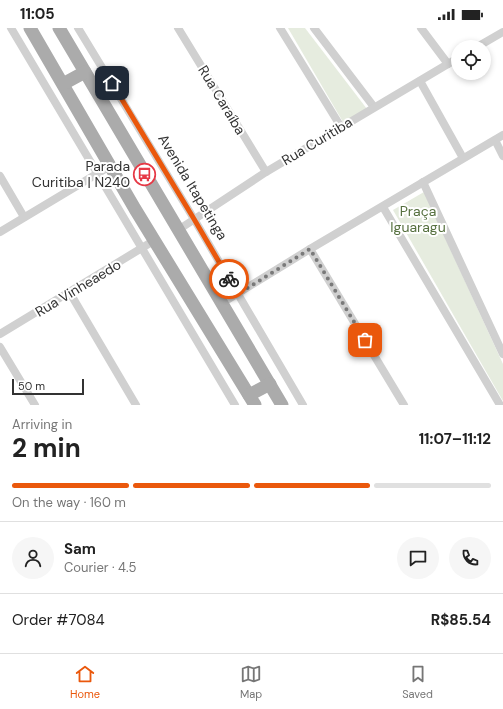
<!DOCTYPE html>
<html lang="en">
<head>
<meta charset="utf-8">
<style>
	body { margin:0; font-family:"DM Sans",sans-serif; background:#f6f6f6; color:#222; height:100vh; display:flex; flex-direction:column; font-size:15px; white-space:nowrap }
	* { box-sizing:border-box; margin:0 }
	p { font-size:13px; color:#767676 }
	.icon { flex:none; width:22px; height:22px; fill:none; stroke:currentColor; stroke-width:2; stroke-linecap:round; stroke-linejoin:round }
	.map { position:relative; height:377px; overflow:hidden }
	.drawer { display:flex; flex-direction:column; background:#fff; flex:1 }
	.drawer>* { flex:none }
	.controls { position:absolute; left:451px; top:12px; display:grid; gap:8px }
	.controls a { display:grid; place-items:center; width:40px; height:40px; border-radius:50%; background:#fff; box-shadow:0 2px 6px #0003; font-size:20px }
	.scale { position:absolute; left:12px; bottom:10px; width:72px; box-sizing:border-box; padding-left:4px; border:2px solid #333; border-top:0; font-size:11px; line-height:14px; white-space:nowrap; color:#333; -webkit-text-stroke:3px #fff; paint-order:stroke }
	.pin { position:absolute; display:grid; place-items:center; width:34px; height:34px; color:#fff; margin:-17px; border-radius:8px; box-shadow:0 2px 6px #0006 }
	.courier { position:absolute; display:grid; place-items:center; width:40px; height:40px; margin:-20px; border:3px solid #ea580c; border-radius:50%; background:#fff; color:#222; box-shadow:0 1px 5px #0007 }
	.headline em { font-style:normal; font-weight:700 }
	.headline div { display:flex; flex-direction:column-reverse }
	.headline { display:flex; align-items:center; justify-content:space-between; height:68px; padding:0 12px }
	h1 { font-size:26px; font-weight:700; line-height:30px }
	.bar { display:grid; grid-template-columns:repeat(4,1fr); gap:6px 4px; align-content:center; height:48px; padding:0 12px }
	.bar i { height:5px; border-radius:3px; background:#e0e0e0 }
	.bar .active { background:#ea580c }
	.bar p { grid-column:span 4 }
	.line { display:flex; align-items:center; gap:10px; padding:0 12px; border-top:1px solid #e0e0e0 }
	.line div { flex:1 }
	.round { display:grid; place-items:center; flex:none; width:42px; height:42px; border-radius:21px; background:#f6f6f6 }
	.status { display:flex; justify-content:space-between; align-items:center; height:28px; padding:0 20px; background:#fff; direction:ltr }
	.status svg { height:11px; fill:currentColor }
	.menu { display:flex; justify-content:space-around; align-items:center; height:56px; border-top:1px solid #e0e0e0; background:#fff; font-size:11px; color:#767676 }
	.menu a { display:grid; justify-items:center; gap:2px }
	.menu .active { color:#ea580c }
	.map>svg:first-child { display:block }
	.green { fill:#e6ecdf }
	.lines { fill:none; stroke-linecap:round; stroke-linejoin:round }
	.street { stroke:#d0d0d0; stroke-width:8 }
	.primary { stroke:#ababab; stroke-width:13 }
	.done { stroke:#7a7a7a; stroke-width:4; stroke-dasharray:0 7.2 }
	.route { stroke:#ea580c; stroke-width:5 }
	.labels { text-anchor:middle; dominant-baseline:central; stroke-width:4; stroke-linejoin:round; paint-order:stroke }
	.street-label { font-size:14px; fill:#333; stroke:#fff }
	.poi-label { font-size:14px; fill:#333; stroke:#fff; text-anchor:end }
	.park-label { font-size:14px; fill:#56703f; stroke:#fff }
</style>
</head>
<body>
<div class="status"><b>11:05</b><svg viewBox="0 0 49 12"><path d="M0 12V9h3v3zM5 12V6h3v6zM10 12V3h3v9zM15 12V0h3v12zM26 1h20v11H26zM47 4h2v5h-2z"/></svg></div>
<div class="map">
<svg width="503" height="377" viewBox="0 0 503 377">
	<rect width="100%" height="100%" fill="#fff"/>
	<g class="green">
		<path d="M 288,0 L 305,0 L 367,81 L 343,94 Z"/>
		<path d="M 424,164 L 503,336 L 503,373 L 393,182 Z"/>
	</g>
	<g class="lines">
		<g class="street">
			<path d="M 11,0 L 235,377"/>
			<path d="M 78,0 L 194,191 L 303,377"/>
			<path d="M 178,0 L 266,144"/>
			<path d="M 280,0 L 341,99"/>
			<path d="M 314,0 L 374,79"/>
			<path d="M 421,0 L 448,36"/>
			<path d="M 477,19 L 503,4"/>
			<path d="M 420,53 L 463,130"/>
			<path d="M 495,112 L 503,128"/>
			<path d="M 0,148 L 24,189"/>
			<path d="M 423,154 L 503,326"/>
			<path d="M 383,179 L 500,377"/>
			<path d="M 178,202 L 266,144 L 458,30"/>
			<path d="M 0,204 L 110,138"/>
			<path d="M 310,221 L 404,377"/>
			<path d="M 70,265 L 136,377"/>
			<path d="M 222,275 L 310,221 L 503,107"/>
			<path d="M 0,306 L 155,212"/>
			<path d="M 0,319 L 35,377"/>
		</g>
		<g class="primary">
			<path d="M 30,0 L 135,181 L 255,377"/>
			<path d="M 59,0 L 282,377"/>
			<path d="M 63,56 L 85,44"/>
			<path d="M 249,367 L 270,356"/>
		</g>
	</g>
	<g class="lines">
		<path class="done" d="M 229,251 L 238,266 L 310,221 L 365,312"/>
		<path class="route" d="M 112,55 L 194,191 L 229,251"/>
	</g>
	<defs>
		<symbol id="bus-ring" viewBox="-11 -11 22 22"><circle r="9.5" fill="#fff" stroke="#e63946" stroke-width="1.5"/><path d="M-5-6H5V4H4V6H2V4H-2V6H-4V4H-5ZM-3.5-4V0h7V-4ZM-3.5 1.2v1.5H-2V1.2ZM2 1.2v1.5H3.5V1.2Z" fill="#e63946"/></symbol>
	</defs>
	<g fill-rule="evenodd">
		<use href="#bus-ring" x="132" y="134" width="25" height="25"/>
	</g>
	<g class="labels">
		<g class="street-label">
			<text transform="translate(222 72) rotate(59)">Rua Caraíba</text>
			<text transform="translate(317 113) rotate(-31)">Rua Curitiba</text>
			<text transform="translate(193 159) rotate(59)">Avenida Itapetinga</text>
			<text transform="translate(78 260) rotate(-31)">Rua Vinheaedo</text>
		</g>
		<g class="poi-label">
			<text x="130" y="138">Parada<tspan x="130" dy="16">Curitiba | N240</tspan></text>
		</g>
		<g class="park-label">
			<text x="418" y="183">Praça<tspan x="418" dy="16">Iguaragu</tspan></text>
		</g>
	</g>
</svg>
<div class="controls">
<a><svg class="icon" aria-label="locate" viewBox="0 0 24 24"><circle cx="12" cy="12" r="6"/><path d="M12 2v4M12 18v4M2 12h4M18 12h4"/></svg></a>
</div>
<div class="scale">50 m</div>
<div class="pin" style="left:365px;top:312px;background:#ea580c"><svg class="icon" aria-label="bag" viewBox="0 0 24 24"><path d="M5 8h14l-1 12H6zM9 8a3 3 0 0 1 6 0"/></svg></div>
<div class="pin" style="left:112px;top:55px;background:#1f2937"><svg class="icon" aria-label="home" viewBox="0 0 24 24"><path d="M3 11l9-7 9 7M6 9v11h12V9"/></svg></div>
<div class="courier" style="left:229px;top:251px"><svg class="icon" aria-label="bike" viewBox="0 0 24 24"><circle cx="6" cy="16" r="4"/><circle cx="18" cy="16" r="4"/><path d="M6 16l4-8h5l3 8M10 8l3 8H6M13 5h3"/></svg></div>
</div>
<section class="drawer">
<div class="headline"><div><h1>2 min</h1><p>Arriving in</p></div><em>11:07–11:12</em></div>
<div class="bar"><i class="active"></i><i class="active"></i><i class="active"></i><i></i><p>On the way · 160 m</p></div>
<div class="line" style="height:72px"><a class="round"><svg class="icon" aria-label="person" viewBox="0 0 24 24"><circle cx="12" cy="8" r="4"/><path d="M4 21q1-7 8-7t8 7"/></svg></a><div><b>Sam</b><p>Courier · 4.5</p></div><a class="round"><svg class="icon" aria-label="chat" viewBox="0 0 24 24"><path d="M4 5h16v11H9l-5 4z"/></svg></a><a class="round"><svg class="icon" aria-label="phone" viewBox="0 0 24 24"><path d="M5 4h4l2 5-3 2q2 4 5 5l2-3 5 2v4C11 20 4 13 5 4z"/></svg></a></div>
<div class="line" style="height:52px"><div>Order #7084</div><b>R$85.54</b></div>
</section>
<nav class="menu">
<a class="active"><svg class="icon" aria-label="home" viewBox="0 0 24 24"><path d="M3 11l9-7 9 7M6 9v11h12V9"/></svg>Home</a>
<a><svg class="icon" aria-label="map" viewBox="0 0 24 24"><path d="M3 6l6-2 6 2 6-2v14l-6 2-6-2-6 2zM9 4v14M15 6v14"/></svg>Map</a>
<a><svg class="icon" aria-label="saved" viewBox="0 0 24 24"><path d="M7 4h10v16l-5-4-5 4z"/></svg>Saved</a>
</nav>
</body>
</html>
